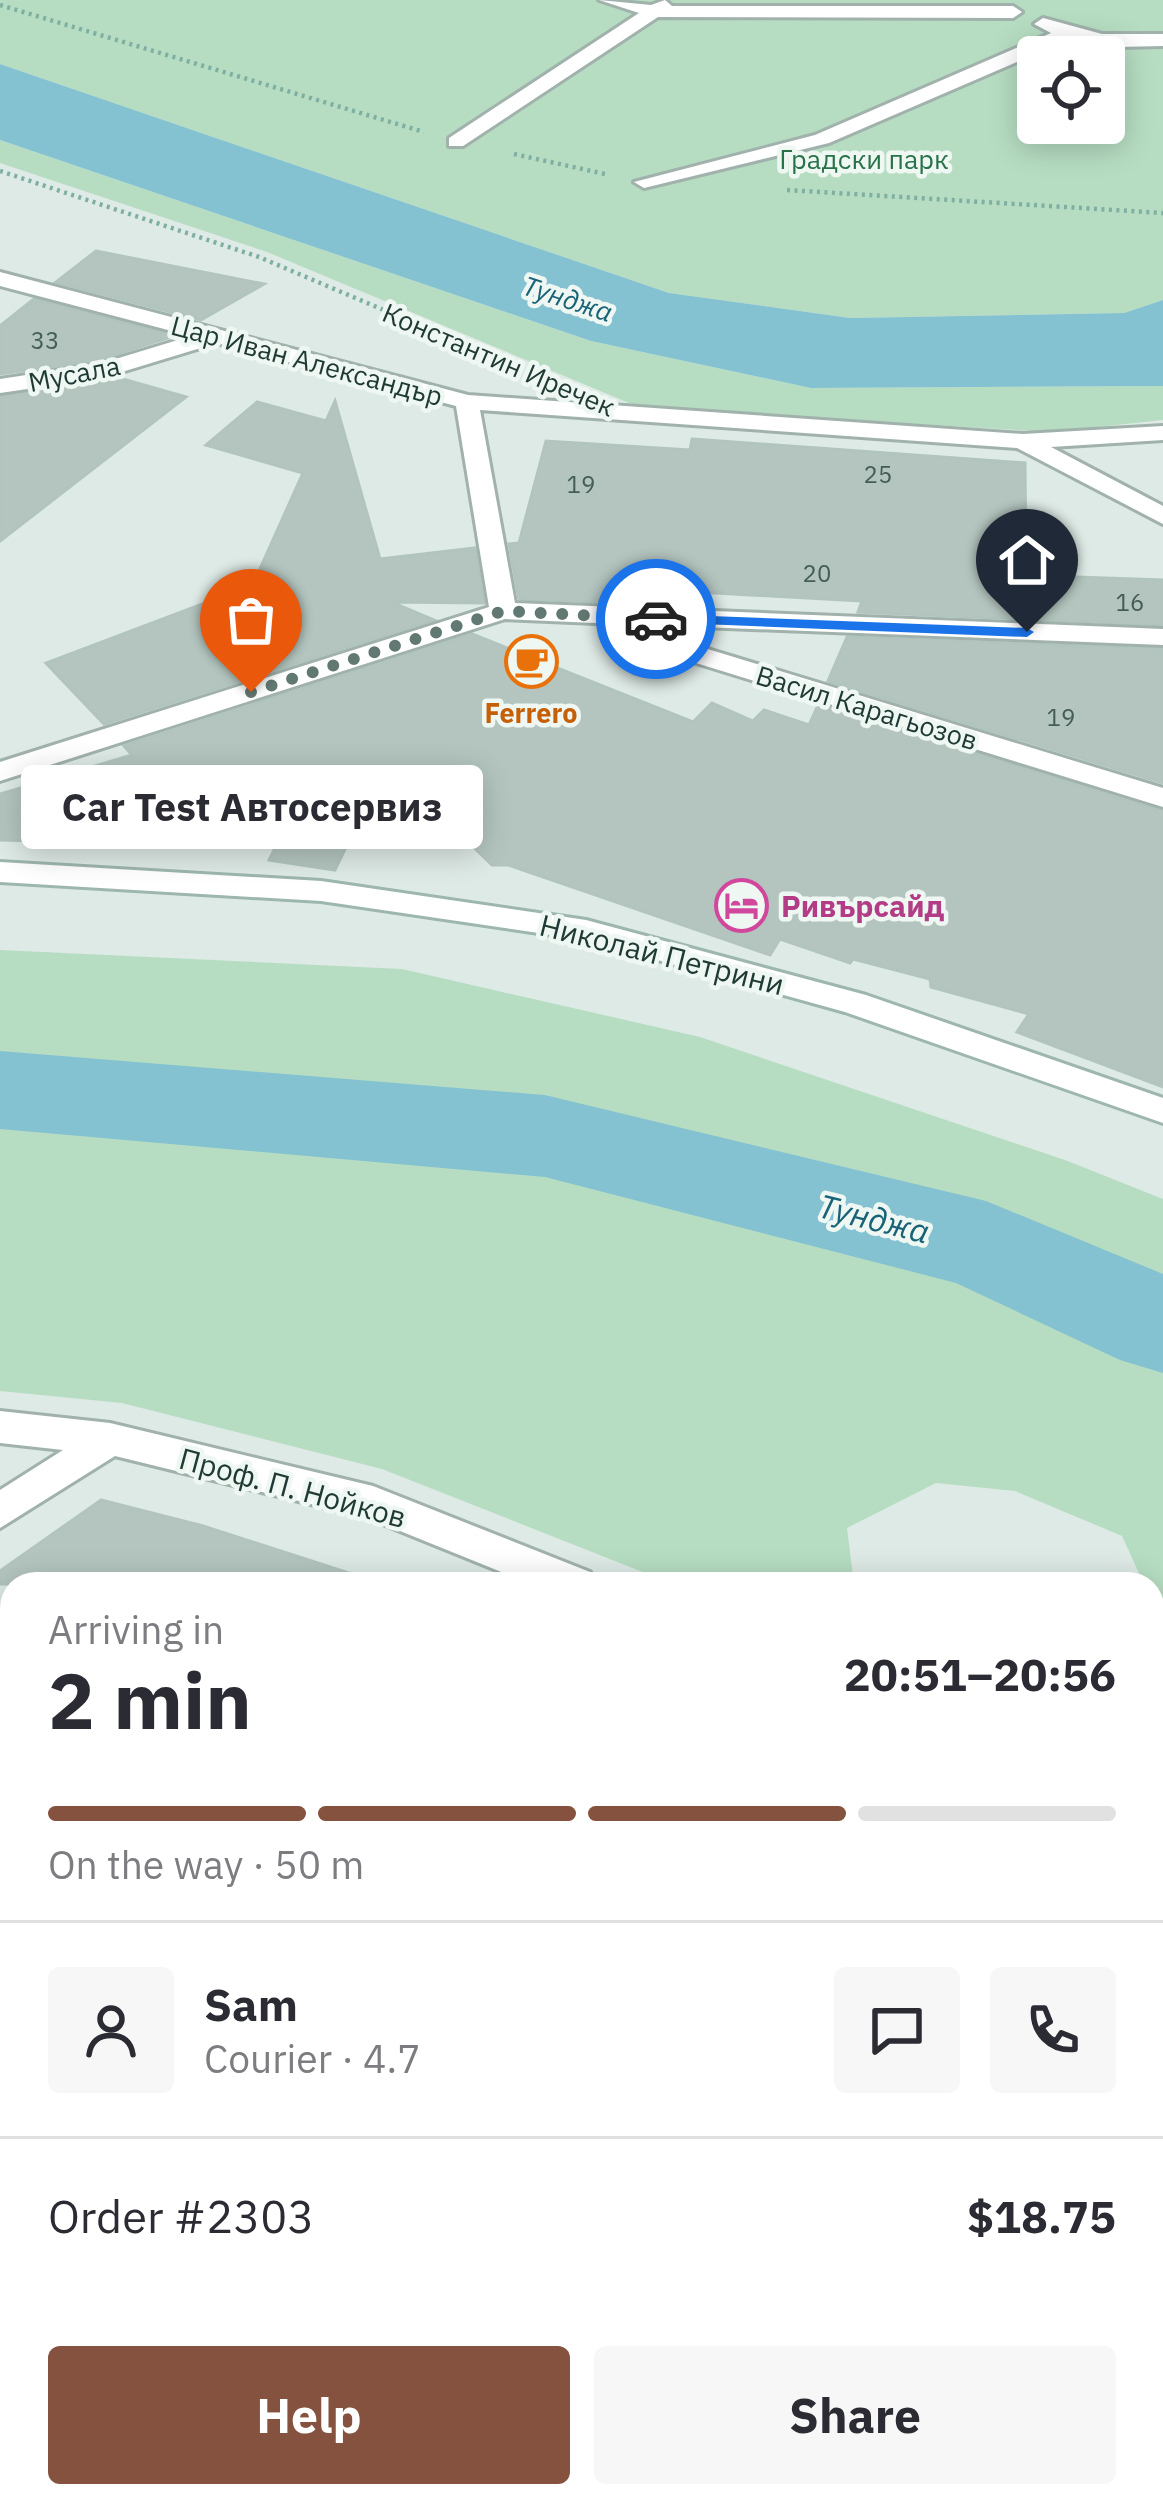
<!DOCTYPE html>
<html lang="en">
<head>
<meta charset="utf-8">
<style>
	body { margin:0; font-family:"IBM Plex Sans",sans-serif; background:#f7f7f7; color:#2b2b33; height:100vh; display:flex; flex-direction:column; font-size:45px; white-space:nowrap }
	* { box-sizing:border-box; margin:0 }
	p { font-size:39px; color:#7c7c81 }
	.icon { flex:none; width:66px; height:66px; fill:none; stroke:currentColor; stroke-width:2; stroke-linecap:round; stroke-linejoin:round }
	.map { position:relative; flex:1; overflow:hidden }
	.drawer { position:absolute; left:0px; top:1572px; width:1164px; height:936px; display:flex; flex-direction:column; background:#fff; border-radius:36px 36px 0 0; box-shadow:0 6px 30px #0003 }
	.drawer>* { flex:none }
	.controls { position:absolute; left:1017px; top:36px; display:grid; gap:24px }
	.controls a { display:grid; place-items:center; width:108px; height:108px; border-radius:12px; background:#fff; box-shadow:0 6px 30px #0003; font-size:60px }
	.pin { position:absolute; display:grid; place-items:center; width:102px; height:102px; color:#fff; margin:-123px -51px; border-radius:50% 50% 50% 0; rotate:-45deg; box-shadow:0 0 12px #0007 }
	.pin .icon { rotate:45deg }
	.courier { position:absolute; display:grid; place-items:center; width:120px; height:120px; margin:-60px; border:9px solid #1a73e8; border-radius:50%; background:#fff; color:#222; box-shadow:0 3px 15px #0007 }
	.bubble { position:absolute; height:84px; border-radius:12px; background:#fff; box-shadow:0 6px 30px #0003; font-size:39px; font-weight:800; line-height:84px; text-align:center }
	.overview em { font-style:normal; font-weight:800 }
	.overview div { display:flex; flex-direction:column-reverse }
	.overview { display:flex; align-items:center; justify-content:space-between; height:204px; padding:0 48px }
	h1 { font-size:78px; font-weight:800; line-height:90px }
	.bar { display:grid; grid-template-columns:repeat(4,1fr); gap:18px 12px; align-content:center; height:144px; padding:0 48px }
	.bar i { height:15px; border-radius:9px; background:#e1e1e2 }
	.bar .on { background:#865240 }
	.bar p { grid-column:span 4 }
	.line { display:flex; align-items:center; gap:30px; padding:0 48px; border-top:3px solid #e1e1e2 }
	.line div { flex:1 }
	.round { display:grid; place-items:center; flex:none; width:126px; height:126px; border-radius:12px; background:#f7f7f7 }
	.button { display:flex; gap:24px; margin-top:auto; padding:24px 48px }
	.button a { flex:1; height:138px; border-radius:12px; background:#865240; color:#fff; font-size:48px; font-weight:800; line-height:138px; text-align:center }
	.button a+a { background:#f7f7f7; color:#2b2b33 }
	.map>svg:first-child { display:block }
	.green { fill:#b6ddc2; fill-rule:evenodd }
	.water { fill:#84c2d2 }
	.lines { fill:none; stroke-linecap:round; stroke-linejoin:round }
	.river { fill:#84c2d2; fill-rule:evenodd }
	.building { fill:#b4c5bf; stroke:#b1c4bd; stroke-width:3 }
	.street-casing { stroke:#a1b2ad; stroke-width:6 }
	.secondary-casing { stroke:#9db6ae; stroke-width:6 }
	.path { stroke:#7eafa2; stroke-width:4.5; stroke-dasharray:3 4.5; stroke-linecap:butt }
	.street { fill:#fff; fill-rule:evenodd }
	.secondary { fill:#fff; fill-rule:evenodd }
	.route { fill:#1a73e8 }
	.done { stroke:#627872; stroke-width:12; stroke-dasharray:0 21.6 }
	.labels { text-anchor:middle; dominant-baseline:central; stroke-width:9; stroke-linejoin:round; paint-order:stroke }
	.number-label { font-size:24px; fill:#445d57 }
	.far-park-label { font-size:27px; fill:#287249; stroke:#eff7f3 }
	.far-water-label { font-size:27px; font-style:italic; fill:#186377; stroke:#eff7f3 }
	.far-street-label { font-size:27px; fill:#1f3a34; stroke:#eff7f3 }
	.far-food-label { font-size:27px; font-weight:bold; fill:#c56008; stroke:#eff7f3 }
	.hotel-label { font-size:30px; font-weight:bold; fill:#b23c85; stroke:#eff7f3; text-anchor:start }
	.street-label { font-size:30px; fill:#1f3a34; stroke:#eff7f3 }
	.water-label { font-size:33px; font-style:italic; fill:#186377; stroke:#eff7f3 }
</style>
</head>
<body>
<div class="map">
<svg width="1163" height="2508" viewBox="0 0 1163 2508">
	<rect width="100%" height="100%" fill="#deeae6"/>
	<g class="green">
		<path d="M 0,0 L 1163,0 L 1163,300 L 1124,313 L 850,318 L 669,293 L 0,64 ZM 1038,57 L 1104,57 L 1104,123 L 1038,123 Z"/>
		<path d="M 0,140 L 591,341 L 811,388 L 1163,386 L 1163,420 L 1051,432 L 641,408 L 267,252 L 0,163 Z"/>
		<path d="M 0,950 L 402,969 L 700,1037 L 1065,1160 L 1163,1199 L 1163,1816 L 1152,1809 L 1152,1584 L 1144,1584 L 1122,1536 L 1015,1491 L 936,1483 L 847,1528 L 854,1584 L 673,1584 L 382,1469 L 122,1403 L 0,1391 Z"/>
	</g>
	<path class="water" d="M 0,64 L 669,293 L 850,318 L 1124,313 L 1163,300 L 1163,386 L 811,388 L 591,341 L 0,140 Z"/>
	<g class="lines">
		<path class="river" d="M 0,1051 L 545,1095 L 986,1201 L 1163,1274 L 1163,1373 L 1120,1360 L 956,1283 L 545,1177 L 0,1129 Z"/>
	</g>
	<g class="building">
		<path d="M 96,251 L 264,284 L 201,320 L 56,282 Z"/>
		<path d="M 34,299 L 174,336 L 98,360 L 0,374 L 0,326 Z"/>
		<path d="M 119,378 L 186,397 L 0,541 L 0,397 Z"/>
		<path d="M 335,401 L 380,559 L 475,548 L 484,603 L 391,602 L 434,620 L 104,724 L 46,663 L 245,588 L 250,591 L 303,473 L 206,445 L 257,402 L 326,421 Z"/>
		<path d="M 692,439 L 1025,463 L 1026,569 L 1048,571 L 1048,576 L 1163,580 L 1163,625 L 858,612 L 862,601 L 624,588 L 622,603 L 519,599 L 509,544 L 519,543 L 546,441 L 690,450 Z"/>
		<path d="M 472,634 L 693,722 L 712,703 L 753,721 L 764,710 L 809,725 L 818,705 L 1163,811 L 1163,1087 L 1017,1032 L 1029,1014 L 931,987 L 930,979 L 853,959 L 850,963 L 780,939 L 770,955 L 508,865 L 492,865 L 455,829 L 366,805 L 335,870 L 269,860 L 311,778 L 147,829 L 146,844 L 0,840 L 0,794 L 132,755 L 124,746 Z"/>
		<path d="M 847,637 L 1163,649 L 1163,783 L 828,681 Z"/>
		<path d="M 101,1500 L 203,1526 L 349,1573 L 347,1584 L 0,1584 L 0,1571 Z"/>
	</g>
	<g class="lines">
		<defs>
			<g id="street">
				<path d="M 599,0 L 651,5 L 665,0 L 672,6 L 1013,6 L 1022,12 L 1013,18 L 658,17 L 463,146 L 449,146 L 449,138 L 639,13 Z"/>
				<path d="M 1043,18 L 1102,34 L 1163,34 L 1163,46 L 1117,47 L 1070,39 L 829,143 L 644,188 L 634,182 L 815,135 L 1051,33 L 1034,24 Z"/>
				<path d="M 0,272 L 468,395 L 1023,434 L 1163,426 L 1163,440 L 1051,447 L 1163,506 L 1163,524 L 1017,448 L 480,410 L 515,603 L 1163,629 L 1163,645 L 626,624 L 1163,788 L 1163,807 L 612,637 L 608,631 L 619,624 L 505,619 L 0,781 L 0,762 L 489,607 L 456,406 L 217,343 L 102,378 L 0,393 L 0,379 L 99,364 L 191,336 L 0,286 Z"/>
				<path d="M 0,1411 L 110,1423 L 373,1486 L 590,1572 L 596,1584 L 531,1584 L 368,1518 L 115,1456 L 0,1528 L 0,1490 L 63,1450 L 0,1443 Z"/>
				<path d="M 1152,1886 L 1163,1891 L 1163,1937 L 1152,1932 Z"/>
				<rect x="0" y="2233" width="12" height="50"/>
				<path d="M 1152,2443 L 1163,2447 L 1163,2501 L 1151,2496 Z"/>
			</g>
			<path id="secondary" d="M 0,862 L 321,881 L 586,920 L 866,995 L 1163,1098 L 1163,1123 L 845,1012 L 586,940 L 321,901 L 0,882 Z"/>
		</defs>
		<use href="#street" class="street-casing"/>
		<use href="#secondary" class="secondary-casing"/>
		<g class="path">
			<path d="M 0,5 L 424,132"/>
			<path d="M 514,154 L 605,174"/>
			<path d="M 0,171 L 259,257 L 506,362"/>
			<path d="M 787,190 L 1163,213"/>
		</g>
		<use href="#street" class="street"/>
		<use href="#secondary" class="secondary"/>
	</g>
	<path class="route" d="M 656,614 L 1027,628 L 1034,632 L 1027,637 L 651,622 Z"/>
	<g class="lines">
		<path class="done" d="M 251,692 L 503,611 L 656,619"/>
	</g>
	<defs>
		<symbol id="cafe-ring" viewBox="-11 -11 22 22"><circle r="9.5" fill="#eff7f3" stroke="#e8710a" stroke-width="1.5"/><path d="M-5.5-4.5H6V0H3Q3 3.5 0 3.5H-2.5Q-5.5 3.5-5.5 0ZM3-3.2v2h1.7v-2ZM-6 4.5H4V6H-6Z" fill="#e8710a"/></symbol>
		<symbol id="hotel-ring" viewBox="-11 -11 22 22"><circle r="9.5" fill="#eff7f3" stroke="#d1479c" stroke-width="1.5"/><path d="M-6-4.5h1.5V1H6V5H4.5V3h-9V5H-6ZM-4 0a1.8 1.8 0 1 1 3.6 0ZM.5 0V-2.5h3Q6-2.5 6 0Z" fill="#d1479c"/></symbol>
	</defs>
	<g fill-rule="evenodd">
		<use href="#cafe-ring" x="502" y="632" width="59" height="59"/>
		<use href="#hotel-ring" x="712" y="876" width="59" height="59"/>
	</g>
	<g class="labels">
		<g class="number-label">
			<text x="45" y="340">33</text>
			<text x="878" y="474">25</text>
			<text x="581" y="484">19</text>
			<text x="817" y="573">20</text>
			<text x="1130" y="602">16</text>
			<text x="1061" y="717">19</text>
		</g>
		<g class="far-park-label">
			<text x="864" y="158">Градски парк</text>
		</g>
		<g class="far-water-label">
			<text transform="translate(568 298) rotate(18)">Тунджа</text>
		</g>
		<g class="far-street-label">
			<text transform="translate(499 359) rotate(23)">Константин Иречек</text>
			<text transform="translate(307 360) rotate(15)">Цар Иван Александър</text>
			<text transform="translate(74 373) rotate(-11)">Мусала</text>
			<text transform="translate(867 707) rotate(17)">Васил Карагьозов</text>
		</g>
		<g class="far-food-label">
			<text x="531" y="712">Ferrero</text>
		</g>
		<g class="hotel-label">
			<text x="781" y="905">Ривърсайд</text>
		</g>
		<g class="street-label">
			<text transform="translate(662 954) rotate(14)">Николай Петрини</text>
			<text transform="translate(293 1487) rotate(15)">Проф. П. Нойков</text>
		</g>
		<g class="water-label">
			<text transform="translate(874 1218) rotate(14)">Тунджа</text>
		</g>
	</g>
</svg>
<div class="controls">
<a><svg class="icon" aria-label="locate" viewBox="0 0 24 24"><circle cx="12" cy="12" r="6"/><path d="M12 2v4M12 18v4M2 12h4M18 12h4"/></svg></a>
</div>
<div class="pin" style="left:251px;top:692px;background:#ea580c"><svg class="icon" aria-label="bag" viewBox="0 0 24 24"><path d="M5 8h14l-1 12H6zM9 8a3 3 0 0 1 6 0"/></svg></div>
<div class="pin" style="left:1027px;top:632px;background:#1f2937"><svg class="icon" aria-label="home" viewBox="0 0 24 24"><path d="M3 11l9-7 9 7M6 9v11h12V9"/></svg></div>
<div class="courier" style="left:656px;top:619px"><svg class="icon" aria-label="car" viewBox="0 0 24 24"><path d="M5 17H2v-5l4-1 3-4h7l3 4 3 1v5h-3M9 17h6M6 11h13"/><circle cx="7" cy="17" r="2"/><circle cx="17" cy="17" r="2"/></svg></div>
<div class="bubble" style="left:21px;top:765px;width:462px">Car Test Автосервиз</div>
<section class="drawer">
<div class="overview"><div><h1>2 min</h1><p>Arriving in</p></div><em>20:51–20:56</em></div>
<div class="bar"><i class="on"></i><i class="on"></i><i class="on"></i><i></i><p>On the way · 50 m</p></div>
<div class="line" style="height:216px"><a class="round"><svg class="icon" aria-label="person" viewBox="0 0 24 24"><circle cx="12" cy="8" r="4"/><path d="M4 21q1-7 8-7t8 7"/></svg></a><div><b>Sam</b><p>Courier · 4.7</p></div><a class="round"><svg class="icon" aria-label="chat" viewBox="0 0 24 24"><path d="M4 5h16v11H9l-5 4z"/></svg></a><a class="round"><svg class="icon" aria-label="phone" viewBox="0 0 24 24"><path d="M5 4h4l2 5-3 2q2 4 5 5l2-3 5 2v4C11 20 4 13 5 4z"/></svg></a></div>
<div class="line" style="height:156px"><div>Order #2303</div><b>$18.75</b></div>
<div class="button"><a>Help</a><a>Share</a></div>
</section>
</div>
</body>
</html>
